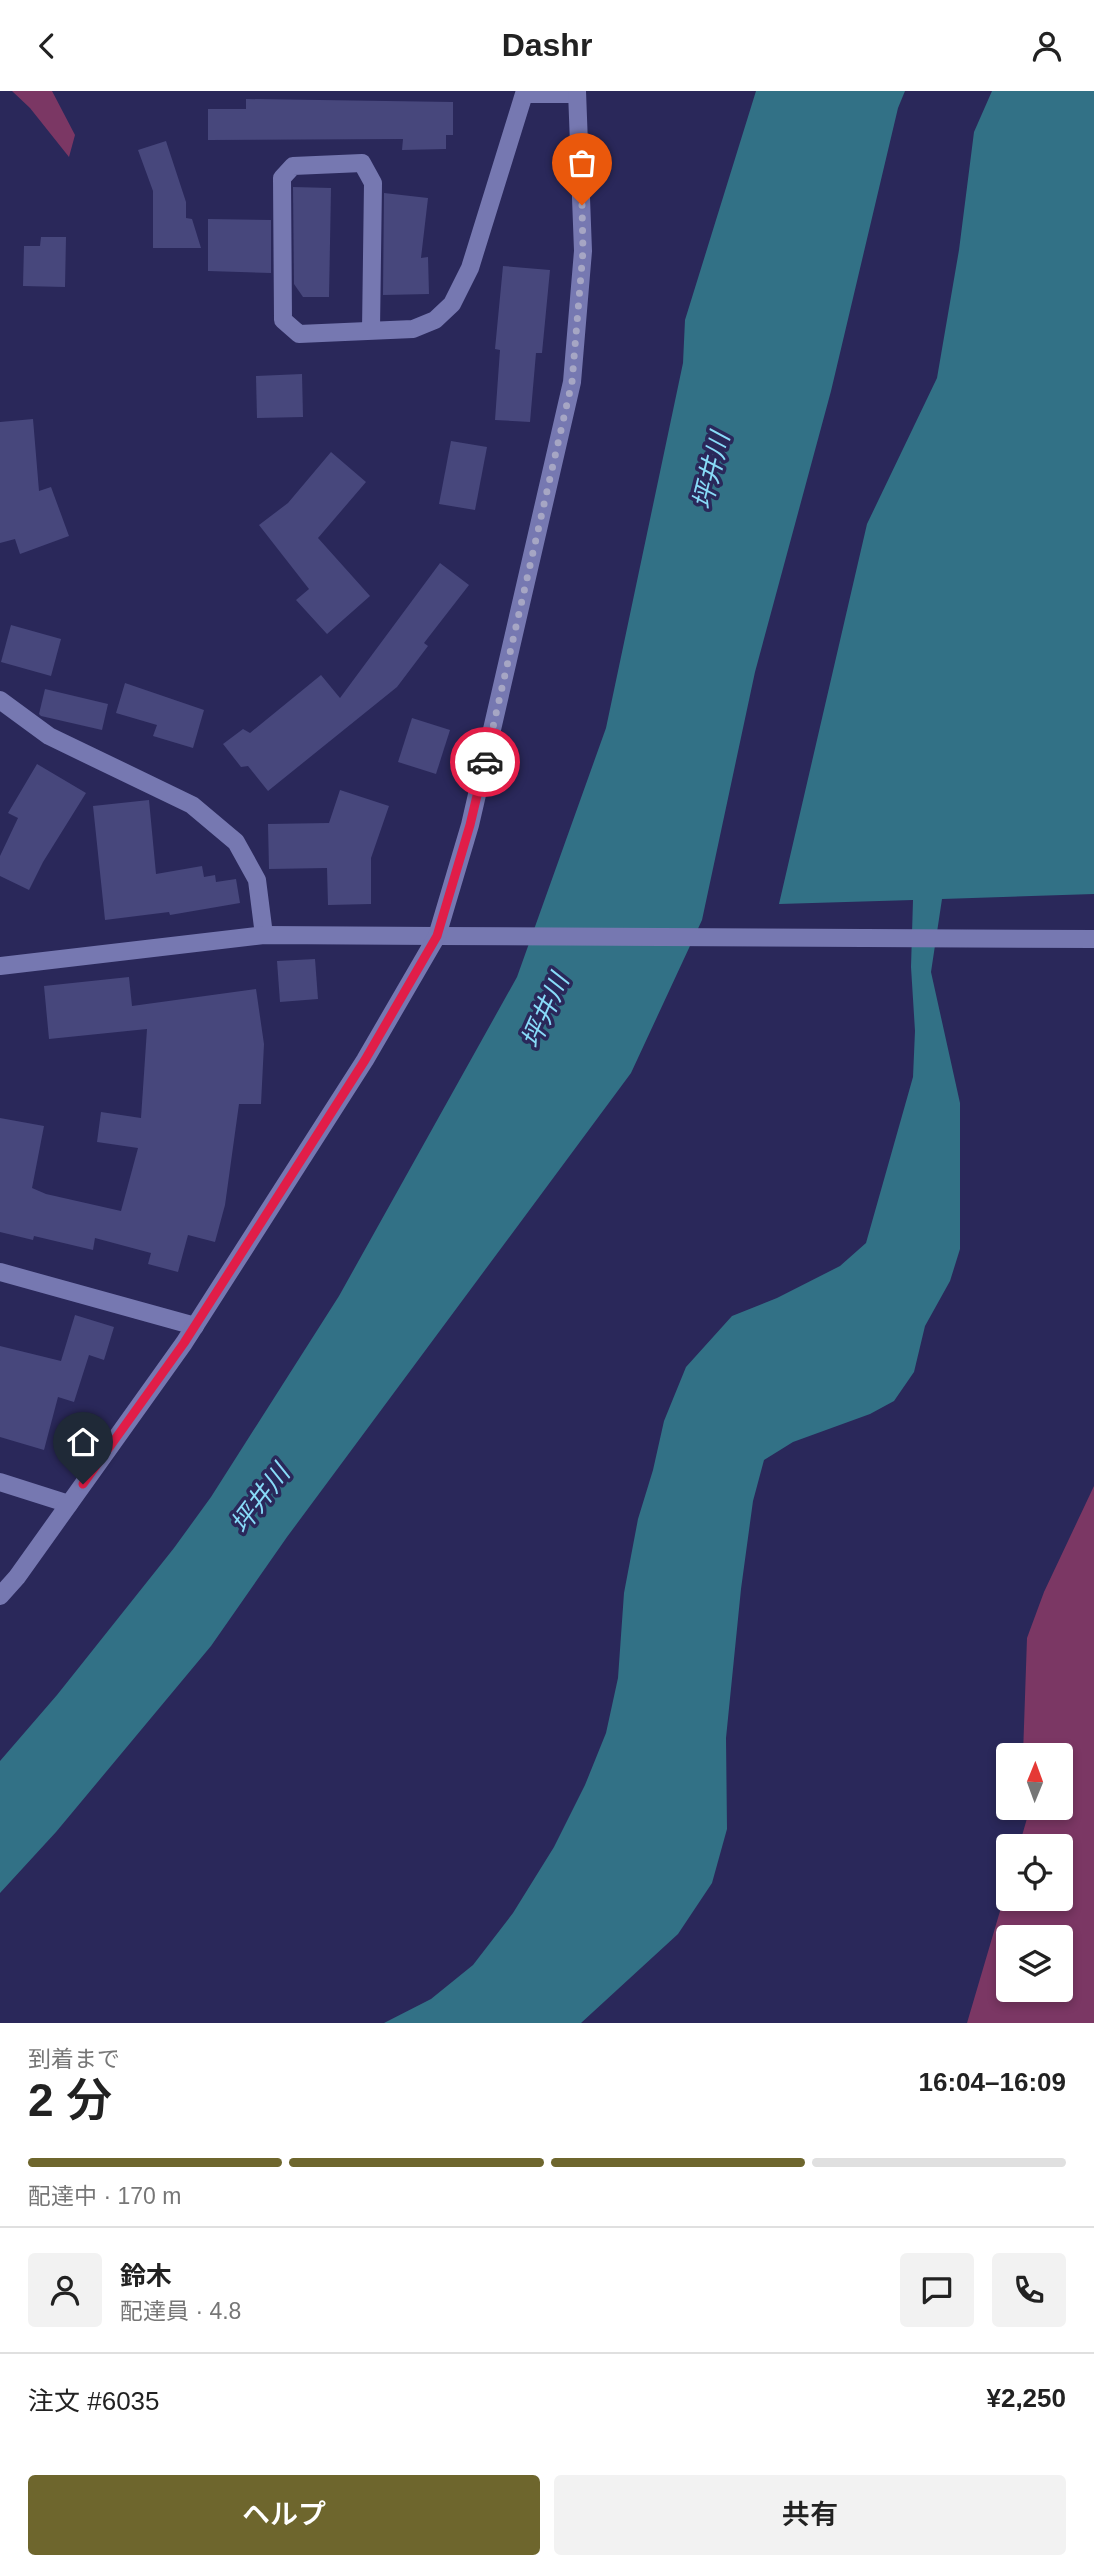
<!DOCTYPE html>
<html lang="ja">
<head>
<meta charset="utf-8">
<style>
	body { margin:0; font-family:Arial,"Noto Sans JP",sans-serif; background:#f2f2f2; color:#222; height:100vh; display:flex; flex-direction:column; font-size:26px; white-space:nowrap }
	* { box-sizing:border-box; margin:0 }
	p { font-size:23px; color:#767676 }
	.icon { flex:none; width:38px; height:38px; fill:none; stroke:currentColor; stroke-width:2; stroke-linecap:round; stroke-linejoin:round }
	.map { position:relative; height:1932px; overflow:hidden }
	.panel { display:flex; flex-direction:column; background:#fff; flex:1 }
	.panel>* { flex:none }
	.needle { width:46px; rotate:1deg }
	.fabs { position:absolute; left:996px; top:1652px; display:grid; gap:14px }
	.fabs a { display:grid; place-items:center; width:77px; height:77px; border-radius:7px; background:#fff; box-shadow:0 4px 10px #0003; font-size:35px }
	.pin { position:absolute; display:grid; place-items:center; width:60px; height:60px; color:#fff; margin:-72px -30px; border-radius:50% 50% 50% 0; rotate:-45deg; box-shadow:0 0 7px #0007 }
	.pin .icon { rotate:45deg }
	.courier { position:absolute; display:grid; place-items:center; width:70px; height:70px; margin:-35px; border:5px solid #e11d48; border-radius:50%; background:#fff; color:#222; box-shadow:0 2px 9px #0007 }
	.overview em { font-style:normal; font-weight:600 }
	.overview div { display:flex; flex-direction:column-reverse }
	.overview { display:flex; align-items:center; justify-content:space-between; height:119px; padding:0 28px }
	h1 { font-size:46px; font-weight:600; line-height:52px }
	.bar { display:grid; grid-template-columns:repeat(4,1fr); gap:10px 7px; align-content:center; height:84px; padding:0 28px }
	.bar i { height:9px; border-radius:5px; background:#e0e0e0 }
	.bar .current { background:#6e662d }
	.bar p { grid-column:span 4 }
	.line { display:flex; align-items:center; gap:18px; padding:0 28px; border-top:2px solid #e0e0e0 }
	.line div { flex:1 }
	.round { display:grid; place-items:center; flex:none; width:74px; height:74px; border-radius:7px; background:#f2f2f2 }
	.button { display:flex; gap:14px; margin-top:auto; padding:14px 28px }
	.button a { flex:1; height:80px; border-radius:7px; background:#6e662d; color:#fff; font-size:28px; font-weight:600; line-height:80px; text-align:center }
	.button a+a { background:#f2f2f2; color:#222 }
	header { display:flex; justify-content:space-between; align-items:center; height:91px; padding:0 28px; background:#fff; font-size:32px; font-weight:600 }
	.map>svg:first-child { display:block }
	.green { fill:#7b3764; fill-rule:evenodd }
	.water { fill:#327186 }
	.building { fill:#47477c }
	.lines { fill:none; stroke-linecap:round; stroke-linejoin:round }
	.street { stroke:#7678b1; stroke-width:18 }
	.secondary { stroke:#7678b1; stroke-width:18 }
	.done { stroke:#a6a6c4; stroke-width:7; stroke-dasharray:0 12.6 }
	.route { stroke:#e11d48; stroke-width:9 }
	.labels { text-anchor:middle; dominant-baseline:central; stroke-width:7; stroke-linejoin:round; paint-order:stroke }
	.water-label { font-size:26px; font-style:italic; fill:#88dbf8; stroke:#2a285a }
</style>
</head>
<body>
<header><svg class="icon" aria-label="back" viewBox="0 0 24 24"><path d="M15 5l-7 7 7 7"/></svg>Dashr<svg class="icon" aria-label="person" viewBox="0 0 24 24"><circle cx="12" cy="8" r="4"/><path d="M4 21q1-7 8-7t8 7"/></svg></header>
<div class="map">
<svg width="1094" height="1932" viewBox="0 0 1094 1932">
	<rect width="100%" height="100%" fill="#2a285a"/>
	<g class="green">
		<path d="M 12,0 L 52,0 L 75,44 L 69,66 L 30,17 Z"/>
		<path d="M 1094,1395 L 1094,1932 L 967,1932 L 1008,1793 L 1008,1808 L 1060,1808 L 1060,1755 L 1019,1755 L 1030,1717 L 1060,1717 L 1060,1664 L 1023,1664 L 1027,1547 L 1044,1501 ZM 1008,1846 L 1060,1846 L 1060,1899 L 1008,1899 Z"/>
	</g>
	<g class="water">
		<path d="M 756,0 L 905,0 L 898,17 L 831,300 L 755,581 L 702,829 L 631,982 L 287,1446 L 211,1555 L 56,1741 L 0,1802 L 0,1670 L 57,1604 L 174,1457 L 211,1406 L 339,1205 L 517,886 L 606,637 L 683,272 L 685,229 Z"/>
		<path d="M 992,0 L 1094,0 L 1094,803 L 942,808 L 931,881 L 960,1012 L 960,1158 L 950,1190 L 925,1235 L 914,1281 L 894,1310 L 870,1323 L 793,1351 L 764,1369 L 753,1410 L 741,1498 L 726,1647 L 727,1738 L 712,1792 L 678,1843 L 581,1932 L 384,1932 L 431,1908 L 473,1874 L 513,1822 L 554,1756 L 585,1694 L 606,1642 L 618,1587 L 624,1502 L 638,1428 L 653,1379 L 664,1330 L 686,1276 L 732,1225 L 777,1207 L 840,1175 L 866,1152 L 913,986 L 915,940 L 911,876 L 913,809 L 779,813 L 867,433 L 937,287 L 959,159 L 974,41 Z"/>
	</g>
	<g class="building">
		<path d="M 246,8 L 453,11 L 453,44 L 446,44 L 446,58 L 402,59 L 403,48 L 208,49 L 208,18 L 246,18 Z"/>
		<path d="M 166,50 L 186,111 L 186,127 L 192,128 L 201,157 L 153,157 L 153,100 L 138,59 Z"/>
		<path d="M 293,96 L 331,97 L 329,206 L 303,206 L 294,193 Z"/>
		<path d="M 384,102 L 428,107 L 421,167 L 428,166 L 429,203 L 383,204 Z"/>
		<path d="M 208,128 L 271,129 L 271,182 L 208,180 Z"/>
		<path d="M 41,146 L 66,146 L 65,196 L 23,195 L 24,155 L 40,155 Z"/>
		<path d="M 503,175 L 550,179 L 542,262 L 536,262 L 530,331 L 495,329 L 500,259 L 495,258 Z"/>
		<path d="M 302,283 L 303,326 L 257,327 L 256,285 Z"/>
		<path d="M 33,328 L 39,400 L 51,396 L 69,445 L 20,463 L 15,448 L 0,452 L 0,331 Z"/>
		<path d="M 451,350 L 487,356 L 475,419 L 439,413 Z"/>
		<path d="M 331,361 L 366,391 L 318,447 L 370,505 L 327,543 L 296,509 L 309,498 L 259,434 L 288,412 Z"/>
		<path d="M 440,472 L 469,494 L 424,552 L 428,555 L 397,596 L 268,700 L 248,675 L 241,676 L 223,653 L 243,638 L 250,642 L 321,584 L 340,607 Z"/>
		<path d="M 11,534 L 61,548 L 51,585 L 1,571 Z"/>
		<path d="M 125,592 L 204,619 L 193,657 L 153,645 L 157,634 L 116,622 Z"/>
		<path d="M 45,598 L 108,613 L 102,639 L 41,625 L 39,623 Z"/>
		<path d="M 412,627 L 450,639 L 436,683 L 398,671 Z"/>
		<path d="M 37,673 L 86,702 L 43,771 L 29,799 L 0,785 L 0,765 L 18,727 L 8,722 Z"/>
		<path d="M 340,699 L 389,715 L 371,767 L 371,813 L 328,814 L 327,777 L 269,778 L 268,733 L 329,732 Z"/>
		<path d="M 149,709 L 156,783 L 202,775 L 204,786 L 215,784 L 216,791 L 236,788 L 240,812 L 170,824 L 169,821 L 105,829 L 93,715 Z"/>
		<path d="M 315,868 L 318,908 L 280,911 L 277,870 Z"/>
		<path d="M 129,886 L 132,915 L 256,898 L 264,953 L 261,1013 L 239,1013 L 225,1114 L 215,1151 L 188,1144 L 178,1181 L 148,1173 L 151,1162 L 95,1147 L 93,1159 L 34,1145 L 33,1149 L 0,1141 L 0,1027 L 44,1035 L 32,1097 L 46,1103 L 121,1120 L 138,1057 L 97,1051 L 101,1021 L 141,1027 L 147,938 L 49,948 L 44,895 Z"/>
		<path d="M 75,1224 L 114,1236 L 104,1269 L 89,1264 L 74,1311 L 58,1306 L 44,1359 L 0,1346 L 0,1255 L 61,1270 Z"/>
	</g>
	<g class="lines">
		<g class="street">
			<path d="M 371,239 L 373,92 L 362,72 L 293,75 L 282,87 L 283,229 L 299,243 L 413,238 L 435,229 L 452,213 L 470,177 L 524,3 L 577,3"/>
			<path d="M 0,609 L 49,645 L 192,714 L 236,751 L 257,789 L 264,844"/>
			<path d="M 0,875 L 264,844 L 437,845"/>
			<path d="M 0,1181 L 195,1235"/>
			<path d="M 0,1391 L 69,1413"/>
		</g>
		<g class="secondary">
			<path d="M 437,845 L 1094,848"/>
			<path d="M 0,1505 L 17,1486 L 184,1252 L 365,969 L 437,845 L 470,734 L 572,291 L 583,160 L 577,0"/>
		</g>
	</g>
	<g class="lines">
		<path class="done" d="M 485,671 L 572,291 L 583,160 L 582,114"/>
		<path class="route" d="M 83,1393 L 184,1252 L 365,969 L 437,845 L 470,734 L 485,671"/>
	</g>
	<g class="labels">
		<g class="water-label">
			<text transform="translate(711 380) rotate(-76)">坪井川</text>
			<text transform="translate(545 920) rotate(-66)">坪井川</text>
			<text transform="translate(260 1408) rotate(-53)">坪井川</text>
		</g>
	</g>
</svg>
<div class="fabs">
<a><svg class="needle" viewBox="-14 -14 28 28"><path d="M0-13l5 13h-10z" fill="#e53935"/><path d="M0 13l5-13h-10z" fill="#767676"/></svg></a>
<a><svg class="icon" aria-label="locate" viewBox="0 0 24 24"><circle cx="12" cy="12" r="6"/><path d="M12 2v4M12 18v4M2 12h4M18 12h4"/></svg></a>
<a><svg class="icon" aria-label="layers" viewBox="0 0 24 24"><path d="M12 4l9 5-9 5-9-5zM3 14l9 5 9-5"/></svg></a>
</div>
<div class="pin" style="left:582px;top:114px;background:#ea580c"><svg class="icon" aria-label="bag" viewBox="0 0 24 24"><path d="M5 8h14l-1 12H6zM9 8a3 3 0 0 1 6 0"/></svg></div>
<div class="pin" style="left:83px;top:1393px;background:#1f2937"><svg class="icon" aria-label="home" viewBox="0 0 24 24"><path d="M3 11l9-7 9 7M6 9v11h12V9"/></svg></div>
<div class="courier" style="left:485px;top:671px"><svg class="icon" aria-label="car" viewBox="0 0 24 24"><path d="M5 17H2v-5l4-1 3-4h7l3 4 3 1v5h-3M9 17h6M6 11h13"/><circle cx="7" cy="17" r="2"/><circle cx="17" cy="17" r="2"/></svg></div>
</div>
<section class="panel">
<div class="overview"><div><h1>2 分</h1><p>到着まで</p></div><em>16:04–16:09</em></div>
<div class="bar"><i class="current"></i><i class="current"></i><i class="current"></i><i></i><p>配達中 · 170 m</p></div>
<div class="line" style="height:126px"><a class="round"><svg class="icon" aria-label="person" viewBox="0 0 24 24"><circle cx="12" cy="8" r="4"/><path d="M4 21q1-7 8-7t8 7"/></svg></a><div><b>鈴木</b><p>配達員 · 4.8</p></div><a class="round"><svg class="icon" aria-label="chat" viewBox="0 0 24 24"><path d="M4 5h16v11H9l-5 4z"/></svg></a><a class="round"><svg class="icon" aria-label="phone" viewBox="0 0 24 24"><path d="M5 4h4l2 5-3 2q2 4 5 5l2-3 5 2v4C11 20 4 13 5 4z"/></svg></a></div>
<div class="line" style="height:91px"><div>注文 #6035</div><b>¥2,250</b></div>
<div class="button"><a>ヘルプ</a><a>共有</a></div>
</section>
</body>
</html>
